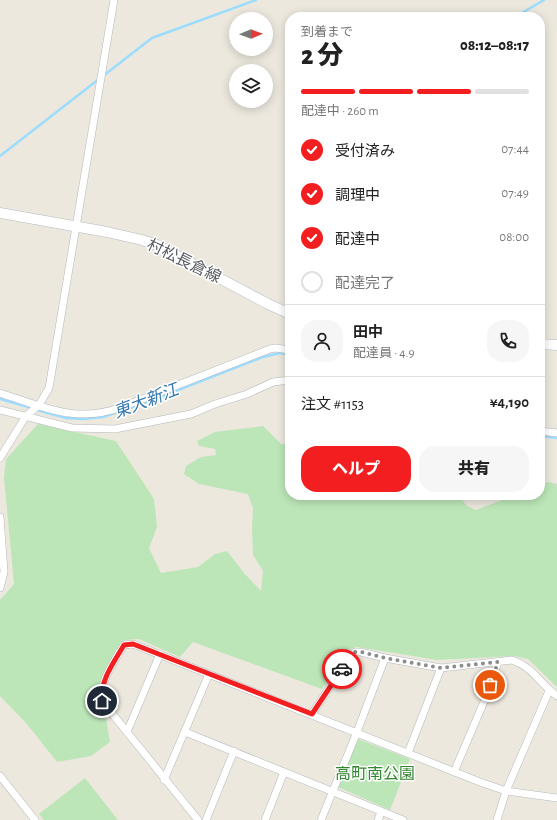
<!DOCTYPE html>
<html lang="ja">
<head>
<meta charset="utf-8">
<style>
	body { margin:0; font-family:"Alegreya Sans","Noto Sans JP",sans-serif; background:#f6f6f6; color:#222; height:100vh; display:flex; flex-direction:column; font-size:15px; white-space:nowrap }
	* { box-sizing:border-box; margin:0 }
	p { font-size:13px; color:#767676 }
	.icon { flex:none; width:22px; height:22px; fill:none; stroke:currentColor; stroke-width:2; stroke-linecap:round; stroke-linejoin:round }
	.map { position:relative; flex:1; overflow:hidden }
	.panel { position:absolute; left:285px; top:12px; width:260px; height:488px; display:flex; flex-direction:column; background:#fff; border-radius:16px; box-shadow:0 2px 10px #0003 }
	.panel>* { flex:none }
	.needle { width:26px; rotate:89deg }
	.tools { position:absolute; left:229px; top:12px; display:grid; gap:8px }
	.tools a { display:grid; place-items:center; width:44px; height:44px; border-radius:50%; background:#fff; box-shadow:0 2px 10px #0003; font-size:20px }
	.pin { position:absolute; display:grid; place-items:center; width:34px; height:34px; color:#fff; margin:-17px; border:2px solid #fff; border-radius:50%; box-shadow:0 1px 4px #0007 }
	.courier { position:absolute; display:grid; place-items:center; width:40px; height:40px; margin:-20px; border:3px solid #f21e1f; border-radius:50%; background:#fff; color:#222; box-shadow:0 1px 5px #0007 }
	.overview em { font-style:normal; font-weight:800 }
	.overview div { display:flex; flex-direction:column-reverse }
	.overview { display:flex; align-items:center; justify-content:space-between; height:68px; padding:0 16px }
	h1 { font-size:26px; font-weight:800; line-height:30px }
	.bar { display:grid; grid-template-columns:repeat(4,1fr); gap:6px 4px; align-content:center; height:48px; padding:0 16px }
	.bar i { height:5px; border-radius:3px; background:#e0e0e0 }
	.bar .selected { background:#f21e1f }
	.bar p { grid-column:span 4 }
	.line { display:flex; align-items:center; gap:10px; padding:0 16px; border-top:1px solid #e0e0e0 }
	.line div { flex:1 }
	.round { display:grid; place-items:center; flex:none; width:42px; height:42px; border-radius:16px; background:#f6f6f6 }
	ol { padding:0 16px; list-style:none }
	li { display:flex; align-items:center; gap:12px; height:44px }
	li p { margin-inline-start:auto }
	li .icon { padding:4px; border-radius:50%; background:#f21e1f; color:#fff; stroke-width:4 }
	li:last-child { color:#767676 }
	li i { width:22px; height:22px; border:2px solid #e0e0e0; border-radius:50% }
	.button { display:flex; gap:8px; margin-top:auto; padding:8px 16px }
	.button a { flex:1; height:46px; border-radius:16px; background:#f21e1f; color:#fff; font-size:16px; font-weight:800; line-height:46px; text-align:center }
	.button a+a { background:#f6f6f6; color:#222 }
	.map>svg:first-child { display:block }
	.green { fill:#bce6b8 }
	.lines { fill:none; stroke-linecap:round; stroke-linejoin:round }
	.stream { stroke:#9bdcff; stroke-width:2.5 }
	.minor-casing { stroke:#b5b8bd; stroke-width:8 }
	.secondary-casing { stroke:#b5b9bf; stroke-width:11 }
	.minor { stroke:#fff; stroke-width:7 }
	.secondary { stroke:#fff; stroke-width:10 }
	.done { stroke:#8c8d8d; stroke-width:4; stroke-dasharray:0 7.2 }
	.route { stroke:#f21e1f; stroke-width:5 }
	.labels { text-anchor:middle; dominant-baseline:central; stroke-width:3; stroke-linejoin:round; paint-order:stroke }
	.street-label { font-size:16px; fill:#585c61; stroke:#fff }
	.park-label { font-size:16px; fill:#338730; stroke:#fff }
	.water-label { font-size:17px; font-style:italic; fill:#3378ad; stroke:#fff }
</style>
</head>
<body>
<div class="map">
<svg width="557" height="820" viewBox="0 0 557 820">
	<rect width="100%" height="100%" fill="#ece8de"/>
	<g class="green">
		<path d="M 38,424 L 116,441 L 154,499 L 157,527 L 149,548 L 161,573 L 198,567 L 215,554 L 227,551 L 244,573 L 261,591 L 263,571 L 253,555 L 252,528 L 253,508 L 248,494 L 199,484 L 184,474 L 186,466 L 201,457 L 216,455 L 215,449 L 199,446 L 197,441 L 215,432 L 263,426 L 281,444 L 290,444 L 290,495 L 458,495 L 467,506 L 476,510 L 515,495 L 540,495 L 540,485 L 548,482 L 557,484 L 557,687 L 528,659 L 514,656 L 437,660 L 357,647 L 350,649 L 322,689 L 193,642 L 180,657 L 139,639 L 125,640 L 118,648 L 102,679 L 98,691 L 99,703 L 105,713 L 110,742 L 91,756 L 57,762 L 27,724 L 0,696 L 0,600 L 14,584 L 4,478 L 6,459 Z"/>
		<path d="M 358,739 L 410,759 L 390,810 L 338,787 Z"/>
		<path d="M 85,778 L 118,820 L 44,820 L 39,814 Z"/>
	</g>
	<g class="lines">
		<g class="stream">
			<path d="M 515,17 L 544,0"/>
			<path d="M 103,76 L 152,38 L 256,0"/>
			<path d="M 0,156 L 99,79"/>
			<path d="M 0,399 L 32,408"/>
			<path d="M 37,410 L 66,418 L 83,419 L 103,417 L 150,401 L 263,357 L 280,353 L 290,355"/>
			<path d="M 540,436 L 557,438"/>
		</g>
		<defs>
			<g id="minor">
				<path d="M 0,393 C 44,407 76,424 122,407 L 270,349 L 275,348 L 290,350"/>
				<path d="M 0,410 L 72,428 L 115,429 L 191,414 L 215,404 L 247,394 L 273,382 L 290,380"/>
				<path d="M 540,431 L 557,433"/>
				<path d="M 0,458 L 26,416 L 39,405 L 49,388 L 114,0"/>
				<path d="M 0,517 L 4,572 L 0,588"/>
				<path d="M 312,714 L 350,657 L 355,652 L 361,652 L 385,658 L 441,668 L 512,660 C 533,667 540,684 557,696"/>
				<path d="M 127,732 L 160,654"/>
				<path d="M 185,732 L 403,820"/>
				<path d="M 408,753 L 441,668"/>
				<path d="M 454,772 L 486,697 L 498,662"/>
				<path d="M 0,776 L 35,820"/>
				<path d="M 164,780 L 209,674"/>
				<path d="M 198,820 L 102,701 C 100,680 114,662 124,645 L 133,644 L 480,782 L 506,791 L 557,798"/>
				<path d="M 206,820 L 234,751"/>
				<path d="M 265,820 L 284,772"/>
				<path d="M 321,820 L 357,732 L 385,658"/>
				<path d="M 378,820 L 381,812"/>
				<path d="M 497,820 L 506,791 L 549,691"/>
			</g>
			<g id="secondary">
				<path d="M 0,213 L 107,232 L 142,240 L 157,245 L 268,304 L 290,314"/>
				<path d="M 540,344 L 557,345"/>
			</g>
		</defs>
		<use href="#minor" class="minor-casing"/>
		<use href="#secondary" class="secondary-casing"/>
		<use href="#minor" class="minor"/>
		<use href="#secondary" class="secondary"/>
	</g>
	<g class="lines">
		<path class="done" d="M 342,669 L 355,652 L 361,652 L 385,658 L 441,668 L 498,662 L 490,685"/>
		<path class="route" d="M 102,701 C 100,680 114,662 124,645 L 133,644 L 312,714 L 342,669"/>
	</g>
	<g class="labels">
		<g class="street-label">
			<text transform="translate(184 261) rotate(26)">村松長倉線</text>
		</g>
		<g class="park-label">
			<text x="375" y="774">高町南公園</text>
		</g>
		<g class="water-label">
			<text transform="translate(146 401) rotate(-21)">東大新江</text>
		</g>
	</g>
</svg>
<div class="tools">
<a><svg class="needle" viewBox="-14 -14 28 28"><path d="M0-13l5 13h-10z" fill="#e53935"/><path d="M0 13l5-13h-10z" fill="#767676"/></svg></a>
<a><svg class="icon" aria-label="layers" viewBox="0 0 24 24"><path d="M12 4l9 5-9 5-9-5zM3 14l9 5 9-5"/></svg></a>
</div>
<div class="pin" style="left:490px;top:685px;background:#ea580c"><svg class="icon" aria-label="bag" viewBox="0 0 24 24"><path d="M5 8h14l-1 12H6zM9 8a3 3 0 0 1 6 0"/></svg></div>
<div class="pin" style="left:102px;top:701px;background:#1f2937"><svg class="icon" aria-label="home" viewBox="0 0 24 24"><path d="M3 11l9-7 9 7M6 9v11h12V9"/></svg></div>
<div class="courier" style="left:342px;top:669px"><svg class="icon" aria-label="car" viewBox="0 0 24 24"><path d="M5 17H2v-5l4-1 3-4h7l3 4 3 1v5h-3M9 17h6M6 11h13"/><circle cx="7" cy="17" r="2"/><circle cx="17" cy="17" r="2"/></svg></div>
<section class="panel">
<div class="overview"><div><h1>2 分</h1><p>到着まで</p></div><em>08:12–08:17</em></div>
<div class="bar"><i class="selected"></i><i class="selected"></i><i class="selected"></i><i></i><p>配達中 · 260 m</p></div>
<ol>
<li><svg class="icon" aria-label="check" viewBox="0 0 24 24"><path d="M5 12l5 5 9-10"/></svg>受付済み<p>07:44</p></li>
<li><svg class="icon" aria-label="check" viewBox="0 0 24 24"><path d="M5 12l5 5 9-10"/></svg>調理中<p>07:49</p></li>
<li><svg class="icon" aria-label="check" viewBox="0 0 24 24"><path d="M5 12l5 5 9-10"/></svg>配達中<p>08:00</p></li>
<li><i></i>配達完了</li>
</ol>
<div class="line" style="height:72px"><a class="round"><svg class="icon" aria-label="person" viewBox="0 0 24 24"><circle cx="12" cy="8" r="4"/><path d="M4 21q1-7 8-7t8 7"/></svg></a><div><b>田中</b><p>配達員 · 4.9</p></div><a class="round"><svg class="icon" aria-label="phone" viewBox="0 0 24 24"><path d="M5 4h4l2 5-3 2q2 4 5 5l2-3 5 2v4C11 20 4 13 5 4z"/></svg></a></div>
<div class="line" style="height:52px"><div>注文 #1153</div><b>¥4,190</b></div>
<div class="button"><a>ヘルプ</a><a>共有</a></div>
</section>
</div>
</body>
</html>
